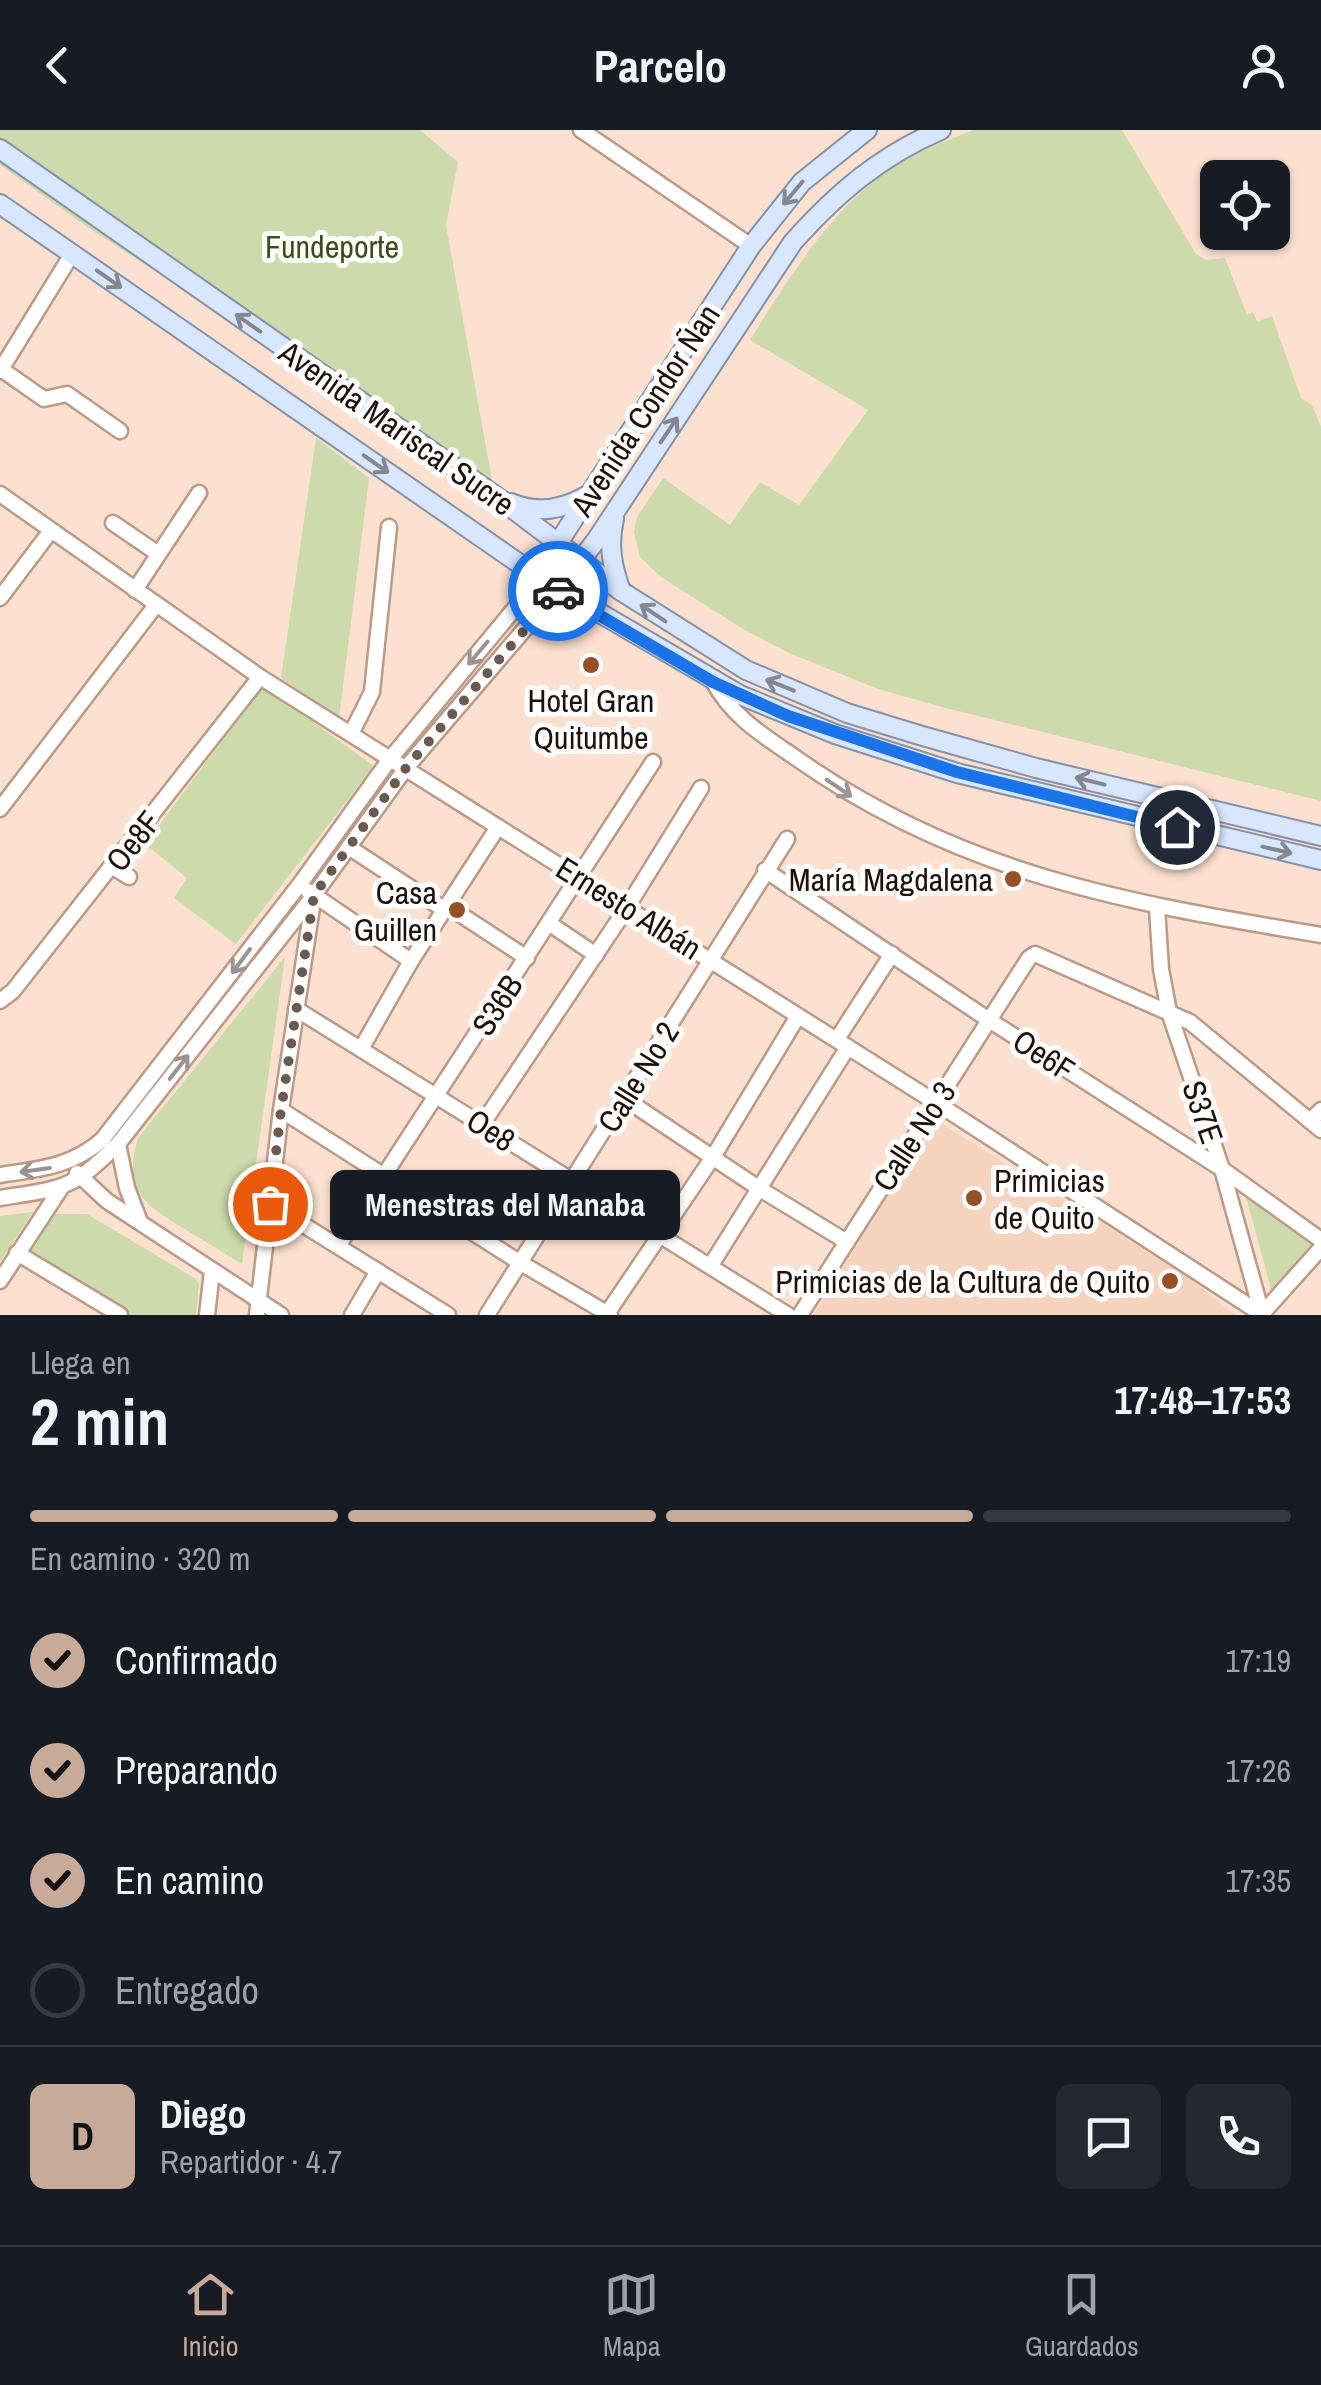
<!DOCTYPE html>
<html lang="es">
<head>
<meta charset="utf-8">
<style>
	body { margin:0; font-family:"Archivo Narrow",sans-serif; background:#242831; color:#f1f3f6; height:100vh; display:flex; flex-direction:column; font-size:38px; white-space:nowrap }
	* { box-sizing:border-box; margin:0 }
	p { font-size:32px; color:#9ea1a6 }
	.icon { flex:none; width:55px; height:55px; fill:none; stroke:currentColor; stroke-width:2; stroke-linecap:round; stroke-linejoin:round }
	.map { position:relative; height:1185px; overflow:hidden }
	.side { display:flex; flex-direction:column; background:#171b24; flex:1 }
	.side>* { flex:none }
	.controls { position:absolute; left:1200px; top:30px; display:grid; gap:20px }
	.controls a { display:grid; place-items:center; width:90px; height:90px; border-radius:15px; background:#171b24; box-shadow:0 2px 8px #0004; font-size:50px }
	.pin { position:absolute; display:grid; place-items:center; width:85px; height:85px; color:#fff; margin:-42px; border:5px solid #fff; border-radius:50%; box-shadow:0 2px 10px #0007 }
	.courier { position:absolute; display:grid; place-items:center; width:100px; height:100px; margin:-50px; border:8px solid #1a73e8; border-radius:50%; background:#fff; color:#222; box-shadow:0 2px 12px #0007 }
	.bubble { position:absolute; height:70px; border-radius:15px; background:#171b24; box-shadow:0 2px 8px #0004; font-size:32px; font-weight:700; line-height:70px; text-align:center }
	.summary em { font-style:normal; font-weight:700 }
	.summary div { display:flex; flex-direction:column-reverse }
	.summary { display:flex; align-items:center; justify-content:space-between; height:170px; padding:0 30px }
	h1 { font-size:65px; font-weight:700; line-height:75px }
	.bar { display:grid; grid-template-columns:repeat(4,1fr); gap:15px 10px; align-content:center; height:120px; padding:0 30px }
	.bar i { height:12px; border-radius:8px; background:#363941 }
	.bar .on { background:#c8aa99 }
	.bar p { grid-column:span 4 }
	.line { display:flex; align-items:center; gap:25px; padding:0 30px; border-top:2px solid #363941 }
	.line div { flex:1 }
	.round { display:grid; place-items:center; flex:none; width:105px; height:105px; border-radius:15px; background:#242831 }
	ol { padding:0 30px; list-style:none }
	li { display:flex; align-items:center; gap:30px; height:110px }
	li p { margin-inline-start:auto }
	li .icon { padding:10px; border-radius:50%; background:#c8aa99; color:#111; stroke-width:4 }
	li:last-child { color:#9ea1a6 }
	li i { width:55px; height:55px; border:5px solid #363941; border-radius:50% }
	header { display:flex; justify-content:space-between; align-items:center; height:130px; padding:0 30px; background:#171b24; font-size:45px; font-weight:700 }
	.dock { display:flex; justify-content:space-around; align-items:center; height:140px; border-top:2px solid #363941; background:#171b24; font-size:28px; color:#9ea1a6 }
	.dock a { display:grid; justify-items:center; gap:5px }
	.dock .on { color:#c8aa99 }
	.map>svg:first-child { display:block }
	.built { fill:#f5d3bf }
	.green { fill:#ccdaac }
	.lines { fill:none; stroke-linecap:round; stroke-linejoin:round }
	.minor-casing { stroke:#bb9a87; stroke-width:19 }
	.major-casing { stroke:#8690a8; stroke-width:22 }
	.minor { stroke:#fff; stroke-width:14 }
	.major { stroke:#d8e6fe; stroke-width:18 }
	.oneway { stroke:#848690 }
	.oneway2 { stroke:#999491 }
	.done { stroke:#6b5a4f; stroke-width:10; stroke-dasharray:0 18 }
	.route { stroke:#1a73e8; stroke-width:12 }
	.poi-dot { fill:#965027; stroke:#fff; stroke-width:4 }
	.labels { text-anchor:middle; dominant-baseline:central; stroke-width:10; stroke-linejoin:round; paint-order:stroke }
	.park-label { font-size:32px; fill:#3e4b17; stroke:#fff }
	.street-label { font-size:32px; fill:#1d110a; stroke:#fff }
	.poi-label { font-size:32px; fill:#1d110a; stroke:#fff; text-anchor:end }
</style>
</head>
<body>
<header><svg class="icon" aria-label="back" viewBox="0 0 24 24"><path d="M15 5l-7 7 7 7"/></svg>Parcelo<svg class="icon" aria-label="person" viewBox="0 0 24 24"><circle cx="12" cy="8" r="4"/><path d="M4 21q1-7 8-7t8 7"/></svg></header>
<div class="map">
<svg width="1321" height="1185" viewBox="0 0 1321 1185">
	<rect width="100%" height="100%" fill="#fde1d0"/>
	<path class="built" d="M 934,989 L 1188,1147 L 1235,1185 L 814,1185 Z"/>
	<g class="green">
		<path d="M 0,0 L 420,0 L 458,32 L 446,95 L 493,356 L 93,101 L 0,35 Z"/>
		<path d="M 973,0 L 1122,0 L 1196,124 L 1206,130 L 1225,128 L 1247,185 L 1253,182 L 1257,192 L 1272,186 L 1301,268 L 1312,275 L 1321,297 L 1321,671 L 946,578 L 878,559 L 789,523 L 743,499 L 661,447 L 640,427 L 634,402 L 637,387 L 663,348 L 730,395 L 760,352 L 799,375 L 868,280 L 750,210 C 789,147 841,63 908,28 C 928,17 952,9 973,0 Z"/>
		<path d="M 316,308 L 369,348 L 339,588 L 281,548 Z"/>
		<path d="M 263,556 L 374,636 L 236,814 L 174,768 L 187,748 L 145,714 Z"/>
		<path d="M 285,827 L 242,1134 C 222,1122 202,1109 181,1097 C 141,1072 123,1059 138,1008 Z"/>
		<path d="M 1243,1056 L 1317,1114 L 1273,1166 Z"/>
		<path d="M 33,1082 L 0,1132 L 0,1086 Z"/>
		<path d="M 50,1084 L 87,1084 L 196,1149 L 199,1154 L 196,1185 L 131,1185 L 26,1122 Z"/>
	</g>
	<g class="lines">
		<defs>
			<g id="minor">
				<path d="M 581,0 L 751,116"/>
				<path d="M 1,239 L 44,269 L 67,264 L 120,301"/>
				<path d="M 0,241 L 72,124"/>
				<path d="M 0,364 L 260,547 L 935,972 L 1263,1185"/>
				<path d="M 113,393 L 157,423"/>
				<path d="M 135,460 L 199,363"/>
				<path d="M 0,468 L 50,402"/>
				<path d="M 713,551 C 732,587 764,606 796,628 C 960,744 1128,773 1321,805"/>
				<path d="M 351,604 L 372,562 L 389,397"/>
				<path d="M 0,679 L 156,475"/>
				<path d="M 350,718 L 443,779"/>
				<path d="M 113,737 L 129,747"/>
				<path d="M 765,740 L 989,890 L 1222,1039 L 1321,1110"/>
				<path d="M 308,761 L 411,831"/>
				<path d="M 446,775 L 527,828"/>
				<path d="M 1157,778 L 1161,839 L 1169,882 L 1222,1039 L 1262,1184"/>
				<path d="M 550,794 L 596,825"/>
				<path d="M 0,871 L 13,861 L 260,547"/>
				<path d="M 296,879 L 788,1185"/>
				<path d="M 837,909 L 892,824"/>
				<path d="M 361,919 L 411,831 L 498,697"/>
				<path d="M 625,969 L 760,1059 L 847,1112"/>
				<path d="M 281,980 L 519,1132 L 610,1185"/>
				<path d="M 1310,991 L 1321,980"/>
				<path d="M 481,996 L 626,779 L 701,658"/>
				<path d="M 118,1014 L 127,1058 L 140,1092"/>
				<path d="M 77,1043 L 107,1071 L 281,1185"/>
				<path d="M 0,1045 C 39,1039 71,1037 102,1010 L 300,754 L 390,629 L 540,448"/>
				<path d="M 0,1068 C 64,1058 71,1060 118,1014 L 314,765 L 406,638 L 559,459"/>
				<path d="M 270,1074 L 448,1185"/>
				<path d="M 338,1116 L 653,632"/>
				<path d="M 17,1123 L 120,1185"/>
				<path d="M 711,1135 L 848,917"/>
				<path d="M 0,1151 L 61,1058"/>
				<path d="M 207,1185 L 212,1141"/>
				<path d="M 257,1185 L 281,980 L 313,771"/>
				<path d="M 352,1185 L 378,1141"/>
				<path d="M 487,1185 L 787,709"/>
				<path d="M 606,1185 L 713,1027 L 798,886"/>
				<path d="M 800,1185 L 1029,828 L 1035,824 L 1190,892 L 1321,1000"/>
				<path d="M 1261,1185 L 1321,1118"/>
			</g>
			<g id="major">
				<path d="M 0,19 L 500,369 L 621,461 L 746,540 L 847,583 L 919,605 L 1036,638 L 1321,706"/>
				<path d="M 0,74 L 540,448 L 740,565 L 835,604 L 957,643 L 1321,730"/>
				<path d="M 511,373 C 537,384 562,380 586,366"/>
				<path d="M 614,389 C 608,416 612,436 621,461"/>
				<path d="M 540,448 L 558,413 L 751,116 L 802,52 L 867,0"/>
				<path d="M 559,459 L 597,409 L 793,112 C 837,63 880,26 941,0"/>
			</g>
		</defs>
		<use href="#minor" class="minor-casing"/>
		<use href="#major" class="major-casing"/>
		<use href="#minor" class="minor"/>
		<use href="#major" class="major"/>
	</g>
	<defs><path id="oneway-shaft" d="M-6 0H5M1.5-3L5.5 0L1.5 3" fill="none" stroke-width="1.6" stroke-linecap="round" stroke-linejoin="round" transform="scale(2.5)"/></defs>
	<g class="oneway">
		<use href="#oneway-shaft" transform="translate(793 63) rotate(130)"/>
		<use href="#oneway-shaft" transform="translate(109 149) rotate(35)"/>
		<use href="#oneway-shaft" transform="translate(248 193) rotate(-145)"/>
		<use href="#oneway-shaft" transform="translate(669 300) rotate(-56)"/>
		<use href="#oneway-shaft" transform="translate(376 334) rotate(35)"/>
		<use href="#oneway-shaft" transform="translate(653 483) rotate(-146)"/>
		<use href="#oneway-shaft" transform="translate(780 555) rotate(-158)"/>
		<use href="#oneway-shaft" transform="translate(1090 651) rotate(-166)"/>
		<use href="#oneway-shaft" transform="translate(1277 720) rotate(13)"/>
	</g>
	<g class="oneway2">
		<use href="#oneway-shaft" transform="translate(478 523) rotate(130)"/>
		<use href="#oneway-shaft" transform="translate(839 658) rotate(34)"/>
		<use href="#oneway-shaft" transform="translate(241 831) rotate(127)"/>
		<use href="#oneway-shaft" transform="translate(179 937) rotate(-52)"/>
		<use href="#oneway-shaft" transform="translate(35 1040) rotate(172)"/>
	</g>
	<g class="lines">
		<path class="done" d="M 270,1074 L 281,980 L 314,765 L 406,638 L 558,461"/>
		<path class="route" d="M 558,461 L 713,552 L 788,586 L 957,642 L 1177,697"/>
	</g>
	<g class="poi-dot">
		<circle cx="591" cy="535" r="10"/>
		<circle cx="1013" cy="749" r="10"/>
		<circle cx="457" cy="780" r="10"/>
		<circle cx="974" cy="1068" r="10"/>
		<circle cx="1170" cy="1151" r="10"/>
	</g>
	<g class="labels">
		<g class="park-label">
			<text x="332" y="116">Fundeporte</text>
		</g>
		<g class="street-label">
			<text transform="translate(645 280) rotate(-57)">Avenida Condor Ñan</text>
			<text transform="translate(397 298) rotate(35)">Avenida Mariscal Sucre</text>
			<text transform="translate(133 711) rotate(-52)">Oe8F</text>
			<text transform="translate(629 778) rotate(32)">Ernesto Albán</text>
			<text transform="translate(497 875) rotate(-57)">S36B</text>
			<text transform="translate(1044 925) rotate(33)">Oe6F</text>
			<text transform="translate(638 947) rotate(-58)">Calle No 2</text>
			<text transform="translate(1203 982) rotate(71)">S37E</text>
			<text transform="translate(491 1000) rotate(32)">Oe8</text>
			<text transform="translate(914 1006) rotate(-57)">Calle No 3</text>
		</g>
		<g class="poi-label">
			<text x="591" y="570" text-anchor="middle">Hotel Gran<tspan x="591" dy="37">Quitumbe</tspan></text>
			<text x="993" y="749">María Magdalena</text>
			<text x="437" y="762">Casa<tspan x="437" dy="37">Guillen</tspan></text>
			<text x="994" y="1050" text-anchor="start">Primicias<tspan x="994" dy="37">de Quito</tspan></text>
			<text x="1150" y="1151">Primicias de la Cultura de Quito</text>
		</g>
	</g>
</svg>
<div class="controls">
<a><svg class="icon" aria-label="locate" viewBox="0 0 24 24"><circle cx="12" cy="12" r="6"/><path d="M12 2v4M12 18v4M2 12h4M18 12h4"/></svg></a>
</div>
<div class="pin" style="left:270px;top:1074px;background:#ea580c"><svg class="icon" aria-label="bag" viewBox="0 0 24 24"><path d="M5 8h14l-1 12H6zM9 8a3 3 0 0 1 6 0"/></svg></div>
<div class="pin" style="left:1177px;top:697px;background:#1f2937"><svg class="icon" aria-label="home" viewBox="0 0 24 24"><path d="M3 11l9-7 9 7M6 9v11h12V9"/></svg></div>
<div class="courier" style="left:558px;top:461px"><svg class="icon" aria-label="car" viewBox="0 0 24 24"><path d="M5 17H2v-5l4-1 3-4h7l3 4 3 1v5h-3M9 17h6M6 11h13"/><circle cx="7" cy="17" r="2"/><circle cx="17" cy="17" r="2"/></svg></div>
<div class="bubble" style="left:330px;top:1040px;width:350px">Menestras del Manaba</div>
</div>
<section class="side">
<div class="summary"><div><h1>2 min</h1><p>Llega en</p></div><em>17:48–17:53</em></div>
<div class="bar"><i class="on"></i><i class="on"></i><i class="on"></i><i></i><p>En camino · 320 m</p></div>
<ol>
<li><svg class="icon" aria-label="check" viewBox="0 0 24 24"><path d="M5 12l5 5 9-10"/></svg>Confirmado<p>17:19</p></li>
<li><svg class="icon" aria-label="check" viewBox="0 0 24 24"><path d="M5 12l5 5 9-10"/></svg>Preparando<p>17:26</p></li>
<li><svg class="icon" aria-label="check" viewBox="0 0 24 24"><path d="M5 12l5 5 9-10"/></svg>En camino<p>17:35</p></li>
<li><i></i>Entregado</li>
</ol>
<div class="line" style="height:180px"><b class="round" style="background:#c8aa99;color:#111">D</b><div><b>Diego</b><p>Repartidor · 4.7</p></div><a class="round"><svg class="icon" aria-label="chat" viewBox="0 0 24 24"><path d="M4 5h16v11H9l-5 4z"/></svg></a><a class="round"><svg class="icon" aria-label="phone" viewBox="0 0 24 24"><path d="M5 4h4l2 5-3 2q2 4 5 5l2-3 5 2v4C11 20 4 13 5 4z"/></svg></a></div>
</section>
<nav class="dock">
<a class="on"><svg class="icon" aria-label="home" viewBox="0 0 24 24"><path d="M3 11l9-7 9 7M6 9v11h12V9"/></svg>Inicio</a>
<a><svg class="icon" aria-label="map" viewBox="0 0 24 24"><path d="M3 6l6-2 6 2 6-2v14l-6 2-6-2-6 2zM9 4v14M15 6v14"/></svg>Mapa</a>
<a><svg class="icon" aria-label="saved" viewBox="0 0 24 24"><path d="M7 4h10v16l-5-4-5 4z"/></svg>Guardados</a>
</nav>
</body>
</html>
